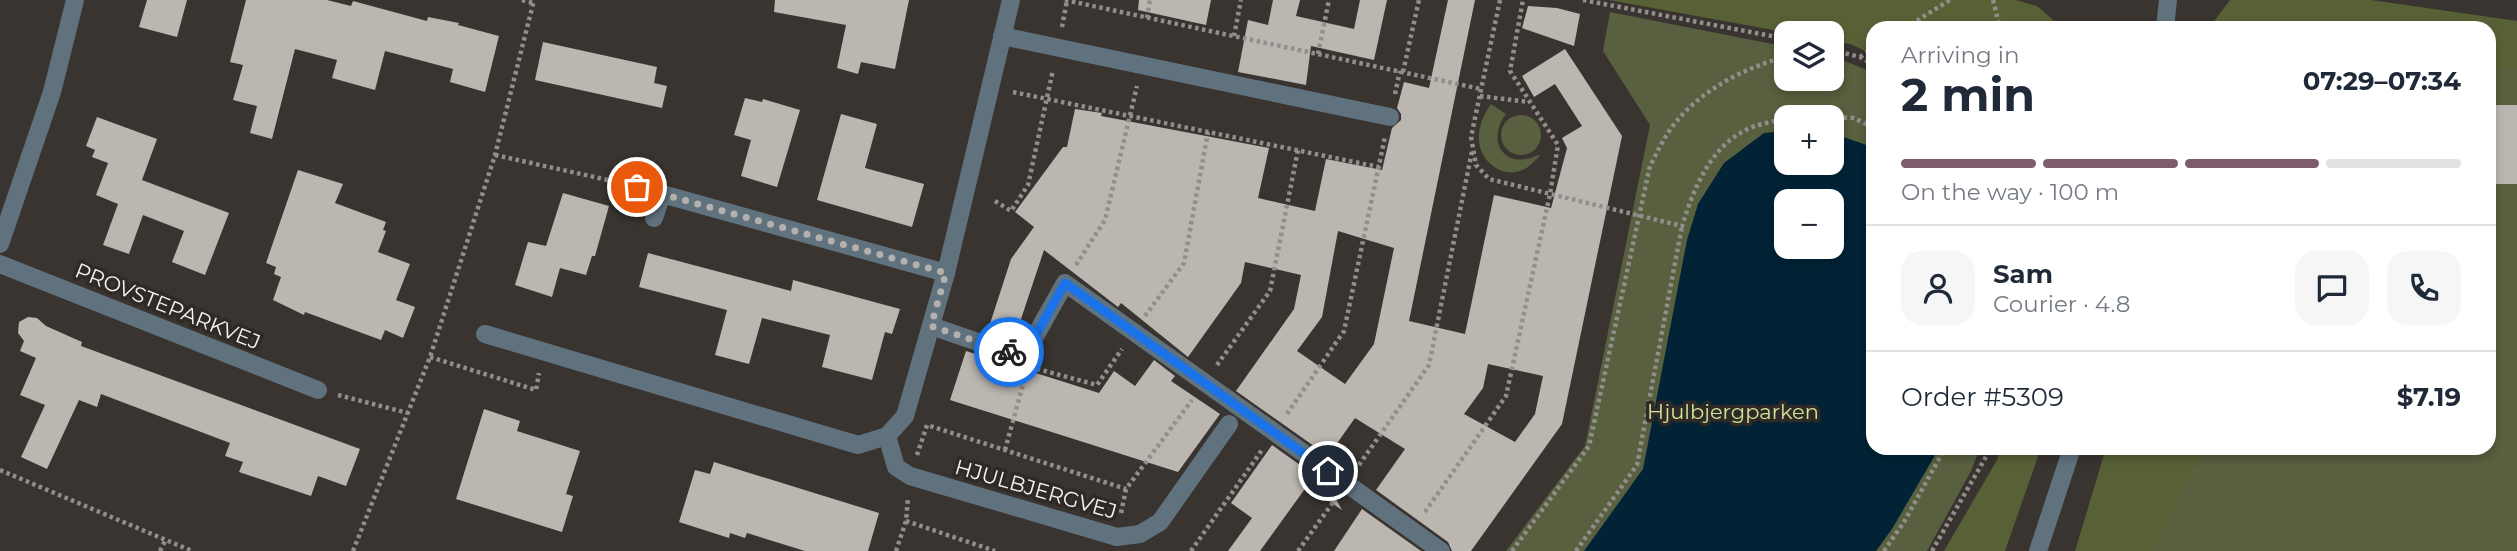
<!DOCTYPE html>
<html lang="en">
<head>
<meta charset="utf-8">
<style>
	body { margin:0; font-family:Montserrat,sans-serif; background:#f6f6f7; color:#1f2937; height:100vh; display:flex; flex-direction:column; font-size:26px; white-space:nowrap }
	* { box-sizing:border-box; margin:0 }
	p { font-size:23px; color:#747a83 }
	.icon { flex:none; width:38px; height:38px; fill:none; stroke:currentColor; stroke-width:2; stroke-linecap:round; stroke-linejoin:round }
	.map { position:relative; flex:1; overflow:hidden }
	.sheet { position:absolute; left:1866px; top:21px; width:630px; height:434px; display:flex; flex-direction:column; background:#fff; border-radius:21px; box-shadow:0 4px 10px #0003 }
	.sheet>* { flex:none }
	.fabs { position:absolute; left:1774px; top:21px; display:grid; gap:14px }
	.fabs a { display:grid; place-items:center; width:70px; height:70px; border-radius:14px; background:#fff; box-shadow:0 4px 10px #0003; font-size:35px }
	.pin { position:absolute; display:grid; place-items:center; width:60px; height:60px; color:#fff; margin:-30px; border:4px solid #fff; border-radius:50%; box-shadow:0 2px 7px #0007 }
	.courier { position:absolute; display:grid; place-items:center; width:70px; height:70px; margin:-35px; border:5px solid #1a73e8; border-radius:50%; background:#fff; color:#222; box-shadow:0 2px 9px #0007 }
	.head em { font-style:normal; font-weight:700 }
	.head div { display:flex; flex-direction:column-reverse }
	.head { display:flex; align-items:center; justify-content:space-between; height:119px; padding:0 35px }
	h1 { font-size:46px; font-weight:700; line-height:52px }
	.bar { display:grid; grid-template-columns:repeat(4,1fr); gap:10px 7px; align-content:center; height:84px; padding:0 35px }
	.bar i { height:9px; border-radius:5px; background:#e0e1e3 }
	.bar .on { background:#7e5c6d }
	.bar p { grid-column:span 4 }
	.line { display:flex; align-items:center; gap:18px; padding:0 35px; border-top:2px solid #e0e1e3 }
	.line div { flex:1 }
	.round { display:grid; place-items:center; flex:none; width:74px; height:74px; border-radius:21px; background:#f6f6f7 }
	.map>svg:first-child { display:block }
	.green { fill:#58603f; fill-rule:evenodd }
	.forest { fill:#586136 }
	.water { fill:#012335; fill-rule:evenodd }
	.building { fill:#bcb6b1; fill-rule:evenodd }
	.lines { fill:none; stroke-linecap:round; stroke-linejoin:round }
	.path { stroke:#928e8b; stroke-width:4.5; stroke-dasharray:3.5 3.5; stroke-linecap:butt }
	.minor { stroke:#61727f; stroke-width:18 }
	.done { stroke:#b4b0ad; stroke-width:7; stroke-dasharray:0 12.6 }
	.route { stroke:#1a73e8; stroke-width:9 }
	.labels { text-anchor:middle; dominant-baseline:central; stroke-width:7; stroke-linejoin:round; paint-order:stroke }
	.street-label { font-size:21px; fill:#f6f2f0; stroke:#2f2a26 }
	.park-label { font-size:21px; fill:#d1e29a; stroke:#2f2a26 }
</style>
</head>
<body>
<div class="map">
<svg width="2517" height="551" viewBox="0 0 2517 551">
	<rect width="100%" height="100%" fill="#393430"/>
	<g class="green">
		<path d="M 1610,12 L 1787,47 L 1787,79 L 1832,79 L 1832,56 L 1872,72 L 1872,448 L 1980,448 L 1971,471 L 1927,551 L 1506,551 L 1585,446 L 1650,125 L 1603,51 ZM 1787,117 L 1832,117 L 1832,163 L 1787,163 ZM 1787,201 L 1832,201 L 1832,247 L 1787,247 Z"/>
		<path d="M 2489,69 L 2517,69 L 2517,551 L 2128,551 L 2157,448 L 2488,448 Z"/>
		<path d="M 1491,104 L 1506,114 C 1485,142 1506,171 1538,155 L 1540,156 C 1534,161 1529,168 1522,170 C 1514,174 1504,173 1496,168 C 1472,153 1476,124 1491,104 Z"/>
		<circle cx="1521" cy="135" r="20"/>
	</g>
	<g class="forest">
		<path d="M 1609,0 L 2016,0 L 2037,6 L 2062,28 L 1872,28 L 1872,54 L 1850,44 L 1832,41 L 1832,33 L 1790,33 Z"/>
		<path d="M 2230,0 L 2371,0 L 2517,21 L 2517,69 L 2489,69 L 2488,28 L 2209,28 Z"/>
		<path d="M 2001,448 L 2041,448 L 2005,551 L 1944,551 L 1997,460 Z"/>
		<path d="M 2106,448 L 2203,448 L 2153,551 L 2075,551 Z"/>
	</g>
	<path class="water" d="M 1787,131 L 1787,163 L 1832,163 L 1832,133 L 1872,147 L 1872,448 L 1937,448 L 1934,457 L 1892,529 L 1876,551 L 1584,551 L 1643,469 L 1687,240 L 1698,204 L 1724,163 L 1764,133 ZM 1787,201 L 1832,201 L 1832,247 L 1787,247 Z"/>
	<g class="building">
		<path d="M 147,0 L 187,0 L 177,37 L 139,27 Z"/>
		<path d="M 246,0 L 327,0 L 351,6 L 353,1 L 427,21 L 428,17 L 459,23 L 458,25 L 499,36 L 485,92 L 450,82 L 453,69 L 385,51 L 375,90 L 332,78 L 337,60 L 295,49 L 272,139 L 250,133 L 257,106 L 233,100 L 243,65 L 230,62 Z"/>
		<path d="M 775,0 L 909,0 L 895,69 L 861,62 L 858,74 L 837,68 L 846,25 L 774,12 Z"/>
		<path d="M 1139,0 L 1211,0 L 1206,25 L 1138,10 Z"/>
		<path d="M 1273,0 L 1300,0 L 1296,16 L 1354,29 L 1360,0 L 1387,0 L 1374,60 L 1311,46 L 1306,85 L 1238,72 L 1248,20 L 1268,25 Z"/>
		<path d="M 1448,0 L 1475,0 L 1409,321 L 1465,334 L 1494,195 L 1551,208 L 1567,148 L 1562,138 L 1582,126 L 1555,84 L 1534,97 L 1522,76 L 1565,49 L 1622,136 L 1562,424 L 1471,551 L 1452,551 L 1448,542 L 1376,490 L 1405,449 L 1355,418 L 1328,456 L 1236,391 L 1294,309 L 1301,275 L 1245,262 L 1241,283 L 1188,357 L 1121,303 L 1118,307 L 1044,250 L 1015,337 L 1009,341 L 987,333 L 1011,259 L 1034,227 L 1015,212 L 1063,147 L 1067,147 L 1075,109 L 1102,113 L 1101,116 L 1269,148 L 1258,198 L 1315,211 L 1326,159 L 1382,170 L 1392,128 L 1401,120 L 1401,114 L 1397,108 L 1404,82 L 1429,88 ZM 1338,231 L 1394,248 L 1374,344 L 1345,384 L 1297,351 L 1322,317 ZM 1488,364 L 1543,376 L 1535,414 L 1515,442 L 1464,414 L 1483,388 Z"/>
		<path d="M 1528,6 L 1557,8 L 1580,14 L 1574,46 L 1522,28 Z"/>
		<path d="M 543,42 L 657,67 L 654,83 L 667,86 L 662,108 L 535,80 Z"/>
		<path d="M 745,98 L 762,102 L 763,99 L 800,110 L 777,187 L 741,176 L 751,140 L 734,135 Z"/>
		<rect x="2488" y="105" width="29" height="79"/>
		<path d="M 841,114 L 877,124 L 865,168 L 924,184 L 912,227 L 817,200 Z"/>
		<path d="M 97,117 L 157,139 L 142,180 L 229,213 L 205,275 L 172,262 L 184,231 L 143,215 L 129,254 L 103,245 L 118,204 L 96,195 L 108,163 L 92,157 L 95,150 L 86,146 Z"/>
		<path d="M 298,170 L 343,184 L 335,203 L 386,222 L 383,230 L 386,231 L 378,252 L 410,264 L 396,300 L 415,307 L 403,338 L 385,330 L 381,340 L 305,312 L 304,315 L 273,300 L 281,277 L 274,274 L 276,267 L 266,263 Z"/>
		<path d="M 563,193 L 609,206 L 595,256 L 592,256 L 586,275 L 560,268 L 552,297 L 515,285 L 528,242 L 546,246 Z"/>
		<path d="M 648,253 L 791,291 L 793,280 L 900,309 L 892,334 L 885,332 L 872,380 L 822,367 L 830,335 L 762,318 L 749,364 L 715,355 L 727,310 L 639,287 Z"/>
		<path d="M 28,317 L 37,318 L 46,326 L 82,342 L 81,346 L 360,449 L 346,486 L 318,476 L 311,496 L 239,472 L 243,462 L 225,456 L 230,443 L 101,394 L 97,407 L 79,400 L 47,469 L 21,457 L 45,405 L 20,395 L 36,358 L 20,351 L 24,341 L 18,333 L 19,322 Z"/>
		<path d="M 966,351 L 1099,393 L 1114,371 L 1135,386 L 1154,360 L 1175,376 L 1171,381 L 1220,414 L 1178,472 L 950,400 Z"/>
		<path d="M 484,409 L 520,421 L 517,431 L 580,451 L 566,494 L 573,496 L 562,532 L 456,499 Z"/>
		<path d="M 1272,445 L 1328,485 L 1342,510 L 1307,486 L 1260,551 L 1228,551 L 1252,518 L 1231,503 Z"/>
		<path d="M 714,462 L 879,513 L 868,551 L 805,551 L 747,533 L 745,538 L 730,533 L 729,538 L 679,522 L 695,470 L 710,474 Z"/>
		<path d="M 1362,509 L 1421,551 L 1334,551 Z"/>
	</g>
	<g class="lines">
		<g class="path">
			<path d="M 522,0 L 533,3"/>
			<path d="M 1065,0 L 1481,89"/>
			<path d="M 1500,0 L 1471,137 L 1476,165 L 1489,179 L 1682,226 C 1693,191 1709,149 1744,131 C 1756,124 1773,122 1787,118"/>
			<path d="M 1583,0 L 1787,39"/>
			<path d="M 1993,0 L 2000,28"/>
			<path d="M 1147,18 L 1150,0"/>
			<path d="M 1062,27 L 1067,0"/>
			<path d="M 1905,28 L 1950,0"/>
			<path d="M 1234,36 L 1241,0"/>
			<path d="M 1832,50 L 1860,57 L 1872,64"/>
			<path d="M 1318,54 L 1329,0"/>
			<path d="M 1860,57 L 1872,49"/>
			<path d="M 1403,72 L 1419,0"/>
			<path d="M 1013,92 L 1379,167"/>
			<path d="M 1395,94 L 1400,71"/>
			<path d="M 1480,96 L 1529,102"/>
			<path d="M 1788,117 L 1794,115 L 1854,118 L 1872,127"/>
			<path d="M 495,155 L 617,182"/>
			<path d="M 995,201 L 1011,211 L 1028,185 L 1053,70"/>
			<path d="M 1076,265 L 1105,220 L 1137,86"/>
			<path d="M 1145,316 L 1184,263 L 1208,132"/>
			<path d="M 430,357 L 536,390 L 539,373"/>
			<path d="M 1217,365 L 1270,291 L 1298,150"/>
			<path d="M 1030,367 L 1097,385 L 1122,349"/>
			<path d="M 338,395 L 408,413"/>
			<path d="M 1287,414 L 1344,331 L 1385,137"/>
			<path d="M 1005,450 L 1027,370"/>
			<path d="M 917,455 L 927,425 L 1126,489"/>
			<path d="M 1359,465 L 1429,365 L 1472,151"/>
			<path d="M 0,470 L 192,551"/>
			<path d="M 1425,512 L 1506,396 L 1550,194 L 1558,145 L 1510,71 L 1523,0"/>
			<path d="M 1121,513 L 1126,489 L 1192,400"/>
			<path d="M 906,521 L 995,551"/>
			<path d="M 160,551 L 166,539"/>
			<path d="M 353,551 L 430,357 L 495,155 L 534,0"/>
			<path d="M 896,551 L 906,521 L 908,498"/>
			<path d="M 1191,551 L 1262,450"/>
			<path d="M 1298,551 L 1334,501"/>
			<path d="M 1512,551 L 1589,446 L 1650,166 C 1657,153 1663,139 1672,127 C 1700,90 1742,69 1787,56"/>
			<path d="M 1576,551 L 1637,465 L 1682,226"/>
			<path d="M 1884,551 L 1904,522 L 1945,448"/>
			<path d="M 1932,551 L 1991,448"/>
		</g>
		<g class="minor">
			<path d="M 2165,28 L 2168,0"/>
			<path d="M 1002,36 L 1390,117"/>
			<path d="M 637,187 L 946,273"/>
			<path d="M 654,218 L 662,194"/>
			<path d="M 0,244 L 52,92 L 75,0"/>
			<path d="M 0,264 L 318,390"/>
			<path d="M 931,326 L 1010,353 L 1033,340 L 1065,283 L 1441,551"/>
			<path d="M 485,334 L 858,445 L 887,436 L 905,416 L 946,273 L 1011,0"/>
			<path d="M 887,436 L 896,467 L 910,476 L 1117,537 L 1140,534 L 1160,522 L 1229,424"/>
			<path d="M 2038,551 L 2072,448"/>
		</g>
	</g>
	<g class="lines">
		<path class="done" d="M 637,187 L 946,273 L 931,326 L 1009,352"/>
		<path class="route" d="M 1009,352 L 1033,340 L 1065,283 L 1328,471"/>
	</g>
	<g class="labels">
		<g class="street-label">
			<text transform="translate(168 306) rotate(22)">PROVSTEPARKVEJ</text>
			<text transform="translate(1036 489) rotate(16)">HJULBJERGVEJ</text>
		</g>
		<g class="park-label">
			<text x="1733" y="411">Hjulbjergparken</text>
		</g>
	</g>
</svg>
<div class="fabs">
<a><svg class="icon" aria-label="layers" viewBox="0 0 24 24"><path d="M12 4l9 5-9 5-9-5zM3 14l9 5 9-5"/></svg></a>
<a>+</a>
<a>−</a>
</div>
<div class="pin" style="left:637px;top:187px;background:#ea580c"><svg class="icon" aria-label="bag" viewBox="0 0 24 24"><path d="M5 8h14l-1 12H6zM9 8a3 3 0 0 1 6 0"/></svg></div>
<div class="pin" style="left:1328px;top:471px;background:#1f2937"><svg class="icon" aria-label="home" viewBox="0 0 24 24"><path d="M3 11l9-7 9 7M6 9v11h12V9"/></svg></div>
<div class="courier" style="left:1009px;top:352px"><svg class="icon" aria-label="bike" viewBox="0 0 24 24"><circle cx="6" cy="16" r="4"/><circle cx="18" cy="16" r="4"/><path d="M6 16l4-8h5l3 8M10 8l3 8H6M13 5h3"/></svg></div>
<section class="sheet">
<div class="head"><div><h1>2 min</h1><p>Arriving in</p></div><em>07:29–07:34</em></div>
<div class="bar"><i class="on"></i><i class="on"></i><i class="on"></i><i></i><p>On the way · 100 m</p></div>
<div class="line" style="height:126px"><a class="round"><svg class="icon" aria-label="person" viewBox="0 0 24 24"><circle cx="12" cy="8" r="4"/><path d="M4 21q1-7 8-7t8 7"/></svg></a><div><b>Sam</b><p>Courier · 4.8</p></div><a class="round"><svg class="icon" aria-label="chat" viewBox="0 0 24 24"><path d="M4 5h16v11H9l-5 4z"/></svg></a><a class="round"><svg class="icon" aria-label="phone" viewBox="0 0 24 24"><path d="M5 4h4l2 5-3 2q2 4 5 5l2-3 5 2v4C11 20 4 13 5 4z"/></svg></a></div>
<div class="line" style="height:91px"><div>Order #5309</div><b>$7.19</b></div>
</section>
</div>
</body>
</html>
